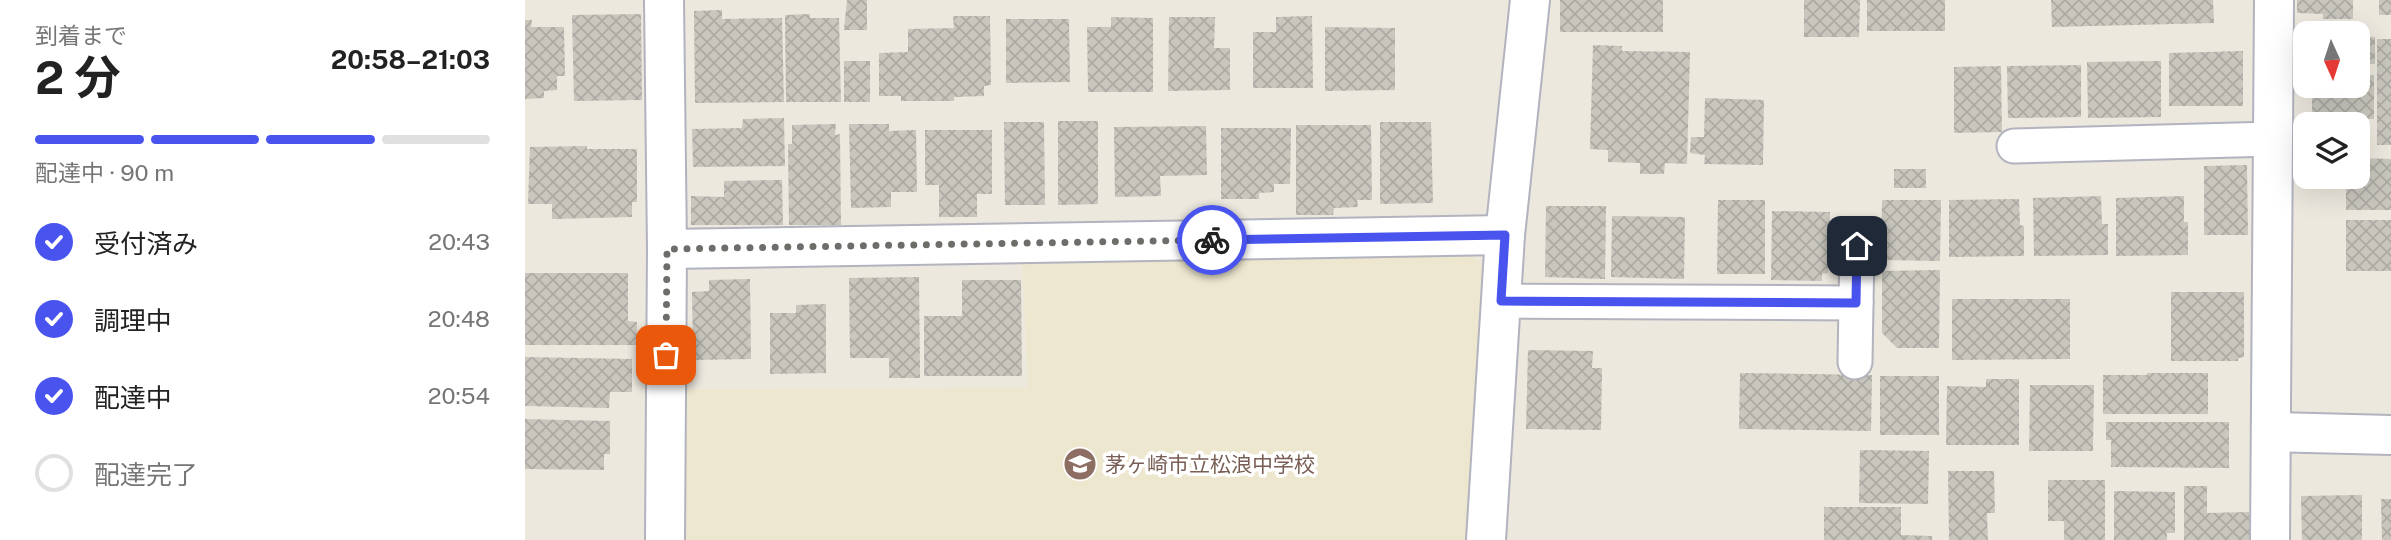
<!DOCTYPE html>
<html lang="ja">
<head>
<meta charset="utf-8">
<style>
	body { margin:0; font-family:"Public Sans","Noto Sans JP",sans-serif; background:#f2f2f2; color:#222; height:100vh; display:flex; flex-direction:column; font-size:26px; white-space:nowrap }
	* { box-sizing:border-box; margin:0 }
	p { font-size:23px; color:#767676 }
	.icon { flex:none; width:38px; height:38px; fill:none; stroke:currentColor; stroke-width:2; stroke-linecap:round; stroke-linejoin:round }
	.map { position:relative; flex:1; overflow:hidden }
	.sheet { display:flex; flex-direction:column; background:#fff; width:525px }
	.sheet>* { flex:none }
	.needle { width:46px; rotate:177deg }
	.buttons { position:absolute; left:1768px; top:21px; display:grid; gap:14px }
	.buttons a { display:grid; place-items:center; width:77px; height:77px; border-radius:14px; background:#fff; box-shadow:0 7px 28px #0002; font-size:35px }
	.pin { position:absolute; display:grid; place-items:center; width:60px; height:60px; color:#fff; margin:-30px; border-radius:14px; box-shadow:0 4px 10px #0006 }
	.courier { position:absolute; display:grid; place-items:center; width:70px; height:70px; margin:-35px; border:5px solid #4954ef; border-radius:50%; background:#fff; color:#222; box-shadow:0 2px 9px #0007 }
	.headline em { font-style:normal; font-weight:700 }
	.headline div { display:flex; flex-direction:column-reverse }
	.headline { display:flex; align-items:center; justify-content:space-between; height:119px; padding:0 35px }
	h1 { font-size:46px; font-weight:700; line-height:52px }
	.bar { display:grid; grid-template-columns:repeat(4,1fr); gap:10px 7px; align-content:center; height:84px; padding:0 35px }
	.bar i { height:9px; border-radius:5px; background:#e0e0e0 }
	.bar .current { background:#4954ef }
	.bar p { grid-column:span 4 }
	ol { padding:0 35px; list-style:none }
	li { display:flex; align-items:center; gap:21px; height:77px }
	li p { margin-inline-start:auto }
	li .icon { padding:7px; border-radius:50%; background:#4954ef; color:#fff; stroke-width:4 }
	li:last-child { color:#767676 }
	li i { width:38px; height:38px; border:4px solid #e0e0e0; border-radius:50% }
	main { display:flex; flex:1; min-height:0 }
	.map>svg:first-child { display:block }
	.education { fill:#ede7cf }
	.building { fill:url(#building-cross-hatch) }
	.lines { fill:none; stroke-linecap:round; stroke-linejoin:round }
	.service-casing { stroke:#b2b3be; stroke-width:37 }
	.minor-casing { stroke:#b2b3be; stroke-width:42 }
	.service { stroke:#fff; stroke-width:33 }
	.minor { stroke:#fff; stroke-width:38 }
	.done { stroke:#6f6d6a; stroke-width:7; stroke-dasharray:0 12.6 }
	.route { stroke:#4954ef; stroke-width:9 }
	.labels { text-anchor:middle; dominant-baseline:central; stroke-width:7; stroke-linejoin:round; paint-order:stroke }
	.education-label { font-size:21px; fill:#785e54; stroke:#fff; text-anchor:start }
</style>
</head>
<body>
<main>
<section class="sheet">
<div class="headline"><div><h1>2 分</h1><p>到着まで</p></div><em>20:58–21:03</em></div>
<div class="bar"><i class="current"></i><i class="current"></i><i class="current"></i><i></i><p>配達中 · 90 m</p></div>
<ol>
<li><svg class="icon" aria-label="check" viewBox="0 0 24 24"><path d="M5 12l5 5 9-10"/></svg>受付済み<p>20:43</p></li>
<li><svg class="icon" aria-label="check" viewBox="0 0 24 24"><path d="M5 12l5 5 9-10"/></svg>調理中<p>20:48</p></li>
<li><svg class="icon" aria-label="check" viewBox="0 0 24 24"><path d="M5 12l5 5 9-10"/></svg>配達中<p>20:54</p></li>
<li><i></i>配達完了</li>
</ol>
</section>
<div class="map">
<svg width="1866" height="540" viewBox="0 0 1866 540">
	<defs>
		<pattern id="building-cross-hatch" width="8" height="8" patternUnits="userSpaceOnUse" patternTransform="scale(1.75)"><rect width="8" height="8" fill="#c8c6bd"/><path d="M0 0l8 8M0 8l8-8" fill="none" stroke="#acaaa3"/></pattern>
	</defs>
	<rect width="100%" height="100%" fill="#ece8de"/>
	<path class="education" d="M 939,248 L 958,265 L 945,540 L 161,540 L 161,389 L 503,388 L 497,261 Z"/>
	<g class="building">
		<path d="M 322,0 L 342,0 L 342,30 L 319,30 Z"/>
		<rect x="1035" y="0" width="103" height="32"/>
		<path d="M 1279,0 L 1335,0 L 1334,37 L 1279,37 Z"/>
		<rect x="1342" y="0" width="78" height="31"/>
		<path d="M 1526,0 L 1688,0 L 1689,23 L 1527,27 Z"/>
		<path d="M 1772,0 L 1828,0 L 1828,19 L 1798,19 L 1798,14 L 1772,13 Z"/>
		<rect x="1854" y="0" width="12" height="15"/>
		<path d="M 197,10 L 197,19 L 257,18 L 259,102 L 170,103 L 169,11 Z"/>
		<path d="M 116,14 L 117,100 L 49,101 L 47,15 Z"/>
		<path d="M 285,14 L 285,18 L 314,18 L 316,102 L 261,102 L 260,15 Z"/>
		<path d="M 428,16 L 465,16 L 466,85 L 459,86 L 459,96 L 429,97 L 429,101 L 376,101 L 376,96 L 354,96 L 354,53 L 383,52 L 383,29 L 429,28 Z"/>
		<path d="M 787,16 L 788,88 L 728,88 L 728,32 L 751,32 L 751,17 Z"/>
		<path d="M 586,17 L 628,18 L 628,92 L 563,92 L 562,27 L 586,27 Z"/>
		<path d="M 644,17 L 690,17 L 689,48 L 705,48 L 705,90 L 643,91 Z"/>
		<path d="M 481,19 L 544,19 L 545,82 L 481,83 Z"/>
		<path d="M 0,20 L 7,20 L 6,27 L 39,27 L 40,76 L 32,76 L 32,90 L 19,91 L 19,98 L 0,99 Z"/>
		<path d="M 800,27 L 870,28 L 870,90 L 800,91 Z"/>
		<path d="M 1769,37 L 1780,37 L 1780,82 L 1775,82 L 1775,67 L 1770,67 Z"/>
		<rect x="1832" y="37" width="18" height="27"/>
		<rect x="1852" y="39" width="14" height="106"/>
		<path d="M 1068,45 L 1097,46 L 1097,51 L 1165,52 L 1162,164 L 1140,163 L 1139,174 L 1115,174 L 1115,163 L 1083,162 L 1083,150 L 1065,149 Z"/>
		<path d="M 1718,51 L 1718,106 L 1644,106 L 1644,53 Z"/>
		<rect x="319" y="61" width="26" height="41"/>
		<path d="M 1636,61 L 1636,117 L 1563,118 L 1562,62 Z"/>
		<path d="M 1556,65 L 1556,117 L 1483,118 L 1482,66 Z"/>
		<path d="M 1476,66 L 1477,132 L 1429,133 L 1429,67 Z"/>
		<path d="M 1832,75 L 1849,75 L 1849,119 L 1787,119 L 1787,86 L 1832,86 Z"/>
		<path d="M 1180,98 L 1239,100 L 1238,165 L 1179,164 L 1180,155 L 1165,153 L 1166,137 L 1179,137 Z"/>
		<path d="M 259,118 L 260,166 L 168,167 L 167,129 L 217,128 L 218,119 Z"/>
		<path d="M 533,121 L 573,121 L 573,204 L 533,205 Z"/>
		<path d="M 479,122 L 519,122 L 520,205 L 480,205 Z"/>
		<path d="M 855,122 L 906,122 L 908,203 L 855,204 Z"/>
		<path d="M 311,124 L 310,135 L 315,134 L 316,225 L 264,225 L 263,144 L 267,144 L 267,125 Z"/>
		<path d="M 324,124 L 364,124 L 364,131 L 391,130 L 392,192 L 366,192 L 366,207 L 326,208 Z"/>
		<path d="M 771,125 L 846,125 L 847,200 L 832,200 L 833,207 L 809,208 L 808,215 L 771,215 Z"/>
		<path d="M 681,126 L 682,175 L 635,176 L 636,196 L 590,197 L 589,127 Z"/>
		<path d="M 696,128 L 766,128 L 765,184 L 749,184 L 749,192 L 734,193 L 734,199 L 696,199 Z"/>
		<path d="M 400,130 L 467,130 L 467,194 L 452,194 L 452,217 L 414,217 L 414,185 L 400,185 Z"/>
		<path d="M 62,146 L 62,149 L 112,149 L 112,202 L 107,202 L 107,217 L 27,219 L 27,204 L 3,204 L 5,147 Z"/>
		<path d="M 1832,158 L 1866,159 L 1866,210 L 1821,210 L 1821,177 L 1832,177 Z"/>
		<path d="M 1722,165 L 1723,235 L 1679,235 L 1679,166 Z"/>
		<rect x="1369" y="169" width="32" height="19"/>
		<path d="M 257,180 L 258,225 L 166,225 L 166,196 L 199,197 L 199,181 Z"/>
		<path d="M 1576,196 L 1577,224 L 1583,224 L 1583,255 L 1509,256 L 1508,198 Z"/>
		<path d="M 1659,196 L 1659,222 L 1663,222 L 1663,255 L 1591,256 L 1591,198 Z"/>
		<path d="M 1494,199 L 1495,225 L 1499,226 L 1499,256 L 1424,257 L 1424,200 Z"/>
		<path d="M 1193,200 L 1240,200 L 1240,274 L 1192,274 Z"/>
		<path d="M 1357,200 L 1416,200 L 1415,261 L 1356,260 Z"/>
		<path d="M 1021,206 L 1081,206 L 1080,279 L 1020,277 Z"/>
		<path d="M 1247,211 L 1305,212 L 1303,273 L 1297,274 L 1297,281 L 1246,280 Z"/>
		<path d="M 1087,216 L 1160,217 L 1159,279 L 1086,277 Z"/>
		<rect x="1821" y="220" width="45" height="51"/>
		<path d="M 1415,270 L 1414,348 L 1372,348 L 1357,333 L 1357,271 Z"/>
		<path d="M 0,273 L 103,273 L 103,321 L 112,322 L 112,345 L 0,345 Z"/>
		<path d="M 394,277 L 395,378 L 364,378 L 364,358 L 325,358 L 324,278 Z"/>
		<path d="M 225,279 L 226,359 L 168,360 L 167,292 L 184,291 L 184,280 Z"/>
		<path d="M 437,280 L 496,280 L 497,376 L 399,376 L 399,316 L 437,316 Z"/>
		<path d="M 1646,292 L 1719,292 L 1719,357 L 1713,358 L 1713,361 L 1646,361 Z"/>
		<path d="M 1427,299 L 1545,299 L 1545,359 L 1427,360 Z"/>
		<path d="M 301,304 L 301,373 L 245,374 L 245,313 L 271,313 L 271,305 Z"/>
		<path d="M 1003,350 L 1068,351 L 1067,368 L 1077,368 L 1076,430 L 1001,429 Z"/>
		<path d="M 0,357 L 107,359 L 107,392 L 85,392 L 84,408 L 0,406 Z"/>
		<path d="M 1215,373 L 1347,375 L 1346,431 L 1214,429 Z"/>
		<path d="M 1622,373 L 1683,373 L 1683,414 L 1578,414 L 1578,375 L 1622,375 Z"/>
		<rect x="1355" y="376" width="59" height="59"/>
		<path d="M 1461,379 L 1494,379 L 1494,445 L 1421,445 L 1422,386 L 1461,387 Z"/>
		<path d="M 1505,385 L 1569,385 L 1568,451 L 1504,451 Z"/>
		<path d="M 0,419 L 85,421 L 85,454 L 79,454 L 79,470 L 0,469 Z"/>
		<path d="M 1581,422 L 1704,422 L 1704,468 L 1586,467 L 1586,440 L 1581,440 Z"/>
		<path d="M 1335,450 L 1404,451 L 1403,504 L 1334,503 Z"/>
		<path d="M 1423,471 L 1469,471 L 1470,513 L 1462,513 L 1463,540 L 1424,540 Z"/>
		<path d="M 1523,480 L 1580,480 L 1580,540 L 1539,540 L 1539,521 L 1523,521 Z"/>
		<path d="M 1659,486 L 1682,486 L 1682,513 L 1724,512 L 1724,540 L 1659,540 Z"/>
		<path d="M 1589,491 L 1650,492 L 1650,533 L 1642,533 L 1642,540 L 1589,540 Z"/>
		<path d="M 1837,495 L 1837,540 L 1777,540 L 1776,496 Z"/>
		<path d="M 1856,499 L 1866,499 L 1866,540 L 1857,540 Z"/>
		<path d="M 1299,507 L 1376,507 L 1376,535 L 1407,536 L 1407,540 L 1299,540 Z"/>
	</g>
	<g class="lines">
		<defs>
			<g id="service">
				<path d="M 1489,146 L 1748,139"/>
				<path d="M 976,301 L 1331,303"/>
				<path d="M 1330,362 L 1332,246"/>
			</g>
			<g id="minor">
				<path d="M 139,0 L 142,249 L 140,540"/>
				<path d="M 142,249 L 980,235"/>
				<path d="M 1746,432 L 1866,435"/>
				<path d="M 961,540 L 980,235 L 1005,0"/>
				<path d="M 1745,540 L 1749,0"/>
			</g>
		</defs>
		<use href="#service" class="service-casing"/>
		<use href="#minor" class="minor-casing"/>
		<use href="#service" class="service"/>
		<use href="#minor" class="minor"/>
	</g>
	<g class="lines">
		<path class="done" d="M 141,355 L 142,249 L 687,240"/>
		<path class="route" d="M 687,240 L 980,235 L 976,301 L 1331,303 L 1332,246"/>
	</g>
	<defs>
		<symbol id="school-disc" viewBox="-11 -11 22 22"><circle r="9.5" fill="#8d6e63" stroke="#fff"/><path d="M0-5L7-2L0 1L-7-2ZM-4 1L0 2.5L4 1V4Q0 6-4 4Z" fill="#fff"/></symbol>
	</defs>
	<g fill-rule="evenodd">
		<use href="#school-disc" x="536" y="445" width="38" height="38"/>
	</g>
	<g class="labels">
		<g class="education-label">
			<text x="580" y="464">茅ヶ崎市立松浪中学校</text>
		</g>
	</g>
</svg>
<div class="buttons">
<a><svg class="needle" viewBox="-14 -14 28 28"><path d="M0-13l5 13h-10z" fill="#e53935"/><path d="M0 13l5-13h-10z" fill="#767676"/></svg></a>
<a><svg class="icon" aria-label="layers" viewBox="0 0 24 24"><path d="M12 4l9 5-9 5-9-5zM3 14l9 5 9-5"/></svg></a>
</div>
<div class="pin" style="left:141px;top:355px;background:#ea580c"><svg class="icon" aria-label="bag" viewBox="0 0 24 24"><path d="M5 8h14l-1 12H6zM9 8a3 3 0 0 1 6 0"/></svg></div>
<div class="pin" style="left:1332px;top:246px;background:#1f2937"><svg class="icon" aria-label="home" viewBox="0 0 24 24"><path d="M3 11l9-7 9 7M6 9v11h12V9"/></svg></div>
<div class="courier" style="left:687px;top:240px"><svg class="icon" aria-label="bike" viewBox="0 0 24 24"><circle cx="6" cy="16" r="4"/><circle cx="18" cy="16" r="4"/><path d="M6 16l4-8h5l3 8M10 8l3 8H6M13 5h3"/></svg></div>
</div>
</main>
</body>
</html>
